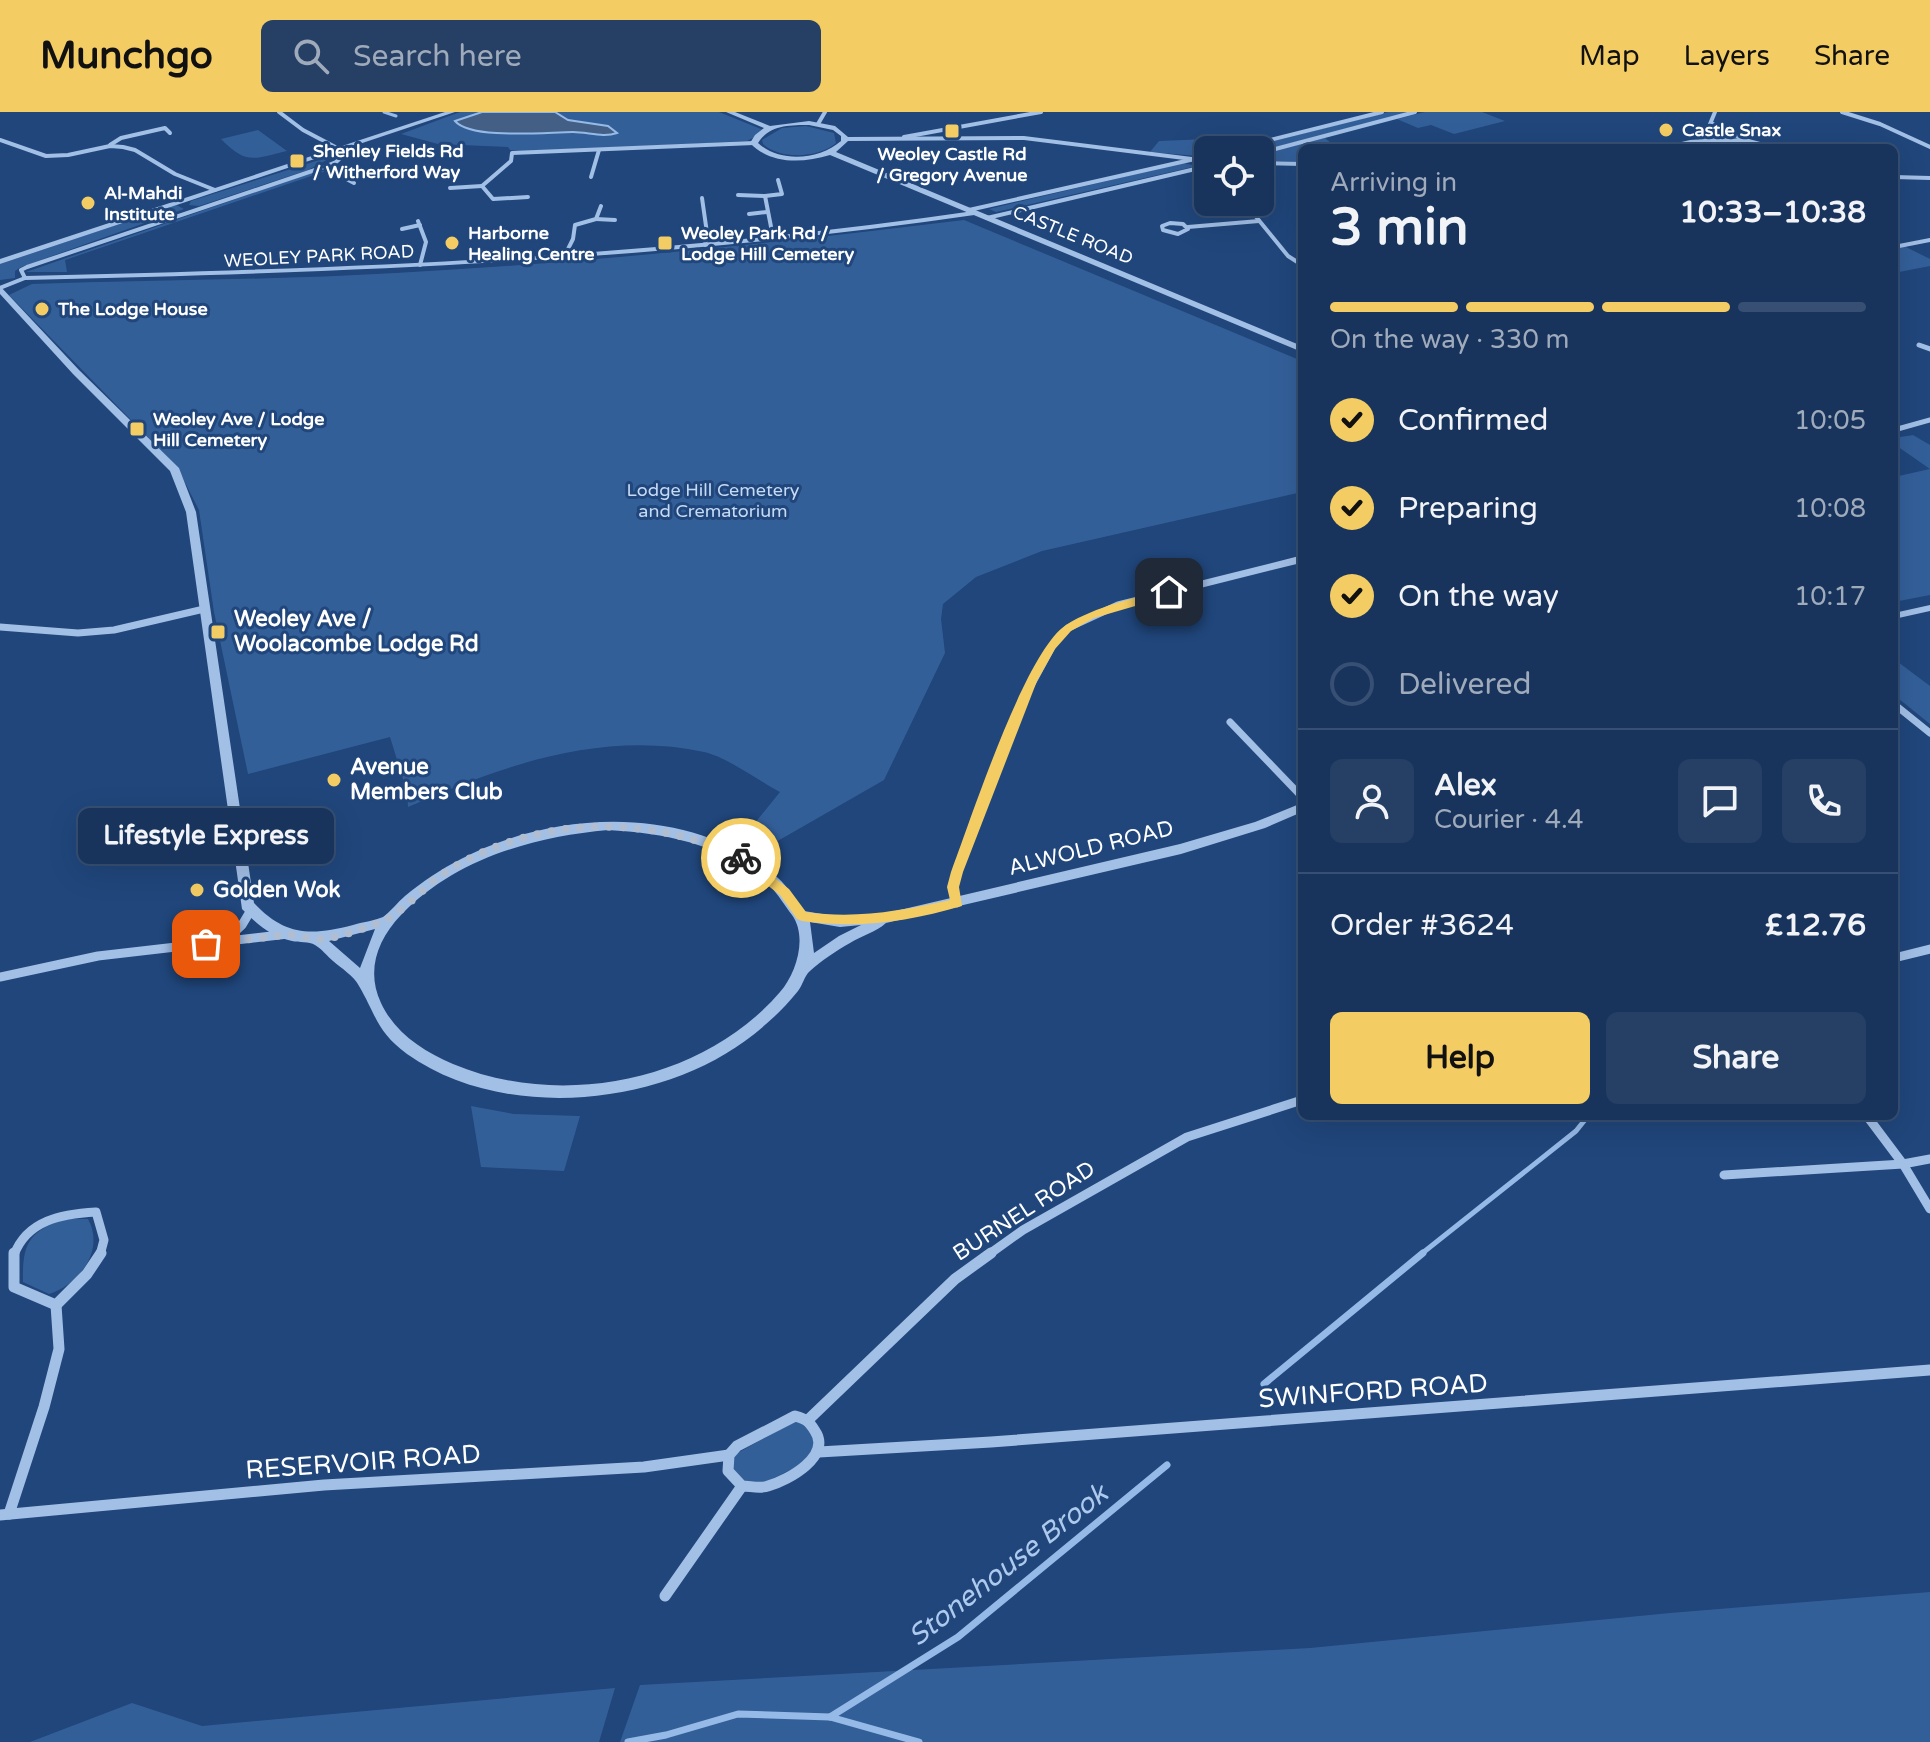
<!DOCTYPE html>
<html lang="en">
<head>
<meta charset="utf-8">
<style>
	body { margin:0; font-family:"Varela Round",sans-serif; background:#253f65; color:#f1f3f6; height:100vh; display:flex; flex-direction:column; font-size:30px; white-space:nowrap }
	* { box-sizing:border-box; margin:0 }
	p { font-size:26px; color:#9faabb }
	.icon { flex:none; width:44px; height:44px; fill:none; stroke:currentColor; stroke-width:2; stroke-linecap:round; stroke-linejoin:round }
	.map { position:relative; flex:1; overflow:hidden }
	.details { position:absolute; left:1298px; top:32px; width:600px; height:976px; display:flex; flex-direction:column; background:#18345c; border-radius:12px; box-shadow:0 8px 32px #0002,0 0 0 2px #364f72 }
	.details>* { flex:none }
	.controls { position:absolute; left:1194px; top:24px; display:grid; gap:16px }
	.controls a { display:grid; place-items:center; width:80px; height:80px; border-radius:12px; background:#18345c; box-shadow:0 8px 32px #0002,0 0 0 2px #364f72; font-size:40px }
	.pin { position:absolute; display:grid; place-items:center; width:68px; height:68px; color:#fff; margin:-34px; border-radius:16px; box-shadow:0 4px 12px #0006 }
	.courier { position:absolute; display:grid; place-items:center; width:80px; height:80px; margin:-40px; border:6px solid #f3cc63; border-radius:50%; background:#fff; color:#222; box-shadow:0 2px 10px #0007 }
	.bubble { position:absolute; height:56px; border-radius:12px; background:#18345c; box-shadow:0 8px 32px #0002,0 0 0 2px #364f72; font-size:26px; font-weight:700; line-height:56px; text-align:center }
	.headline em { font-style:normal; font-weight:700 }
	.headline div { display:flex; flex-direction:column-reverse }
	.headline { display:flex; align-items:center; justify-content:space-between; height:136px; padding:0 32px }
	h1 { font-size:52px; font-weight:700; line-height:60px }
	.bar { display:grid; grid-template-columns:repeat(4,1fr); gap:12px 8px; align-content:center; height:96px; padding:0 32px }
	.bar i { height:10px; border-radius:6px; background:#364f72 }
	.bar .on { background:#f3cc63 }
	.bar p { grid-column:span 4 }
	.line { display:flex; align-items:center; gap:20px; padding:0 32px; border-top:2px solid #364f72 }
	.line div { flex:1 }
	.round { display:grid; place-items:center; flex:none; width:84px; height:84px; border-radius:12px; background:#253f65 }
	ol { padding:0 32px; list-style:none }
	li { display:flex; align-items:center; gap:24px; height:88px }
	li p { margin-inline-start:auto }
	li .icon { padding:8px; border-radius:50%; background:#f3cc63; color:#111; stroke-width:4 }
	li:last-child { color:#9faabb }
	li i { width:44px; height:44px; border:4px solid #364f72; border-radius:50% }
	.action { display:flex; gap:16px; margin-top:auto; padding:16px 32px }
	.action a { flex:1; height:92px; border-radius:12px; background:#f3cc63; color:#111; font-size:32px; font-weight:700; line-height:92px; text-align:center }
	.action a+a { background:#253f65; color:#f1f3f6 }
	header { display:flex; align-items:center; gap:48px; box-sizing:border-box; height:112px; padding:0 40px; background:#f3cc63; color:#111 }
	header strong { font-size:38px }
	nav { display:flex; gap:44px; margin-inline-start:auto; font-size:28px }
	.search { width:560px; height:72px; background:#253f65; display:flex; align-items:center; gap:20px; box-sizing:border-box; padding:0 28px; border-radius:12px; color:#9faabb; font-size:30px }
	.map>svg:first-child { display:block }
	.green { fill:#335f99 }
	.water { fill:#435f86; stroke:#96bae7; stroke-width:2 }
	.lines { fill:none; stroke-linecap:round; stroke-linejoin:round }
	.stream-far2 { stroke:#96bae7; stroke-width:3 }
	.stream-far1 { stroke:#96bae7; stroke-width:5 }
	.stream { stroke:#96bae7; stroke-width:7 }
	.minor-far4 { stroke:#a2bfe6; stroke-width:4 }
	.minor-far3 { stroke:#a2bfe6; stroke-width:5 }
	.minor-far2 { stroke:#a2bfe6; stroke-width:7 }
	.minor-far1 { stroke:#a2bfe6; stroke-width:9 }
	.minor { stroke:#a2bfe6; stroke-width:11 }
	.tertiary { fill:#a2bfe6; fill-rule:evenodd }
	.route { fill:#f3cc63 }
	.done { stroke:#b1bed1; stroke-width:8; stroke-dasharray:0 14.4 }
	.poi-dot { fill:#f3cc63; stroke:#20467b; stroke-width:3 }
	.labels { text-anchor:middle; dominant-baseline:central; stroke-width:6; stroke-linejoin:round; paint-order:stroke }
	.far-poi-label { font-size:18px; font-weight:bold; fill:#fff; stroke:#20467b; text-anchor:start }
	.far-street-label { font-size:18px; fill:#fff; stroke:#20467b }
	.far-park-label { font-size:18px; fill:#c5daf5; stroke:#20467b }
	.poi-label { font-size:22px; font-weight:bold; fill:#fff; stroke:#20467b; text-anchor:start }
	.street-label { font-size:22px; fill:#fff; stroke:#20467b }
	.near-street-label { font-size:26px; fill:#fff; stroke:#20467b }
	.near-water-label { font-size:28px; font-style:italic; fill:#adc9ee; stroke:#20467b }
</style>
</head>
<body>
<header>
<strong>Munchgo</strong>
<div class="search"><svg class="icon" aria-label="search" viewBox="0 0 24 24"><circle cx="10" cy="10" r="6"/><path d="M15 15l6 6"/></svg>Search here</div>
<nav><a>Map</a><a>Layers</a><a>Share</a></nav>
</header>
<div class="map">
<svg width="1930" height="1630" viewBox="0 0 1930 1630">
	<rect width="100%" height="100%" fill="#20467b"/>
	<g class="green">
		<path d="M 460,0 L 719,0 L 766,19 L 747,29 L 533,40 L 510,38 L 508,35 L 438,32 L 401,22 Z"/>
		<path d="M 1388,0 L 1411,0 L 1260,39 L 1239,38 Z"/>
		<path d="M 1425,0 L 1482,0 L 1505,9 L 1454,22 L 1431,13 L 1418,16 L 1397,7 Z"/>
		<path d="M 806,14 L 834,21 L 836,31 C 819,46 780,48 763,32 L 762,28 L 782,16 Z"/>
		<path d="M 258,18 L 287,39 C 253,47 247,53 221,27 Z"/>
		<path d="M 1232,26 L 1244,31 L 1208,38 L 1208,41 L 1197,44 L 1150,40 L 1159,29 Z"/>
		<path d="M 1325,26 L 1337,36 L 1302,36 L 1302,50 L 1260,49 L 1260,42 Z"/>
		<path d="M 338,42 L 308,58 L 199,94 L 189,93 L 191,89 Z"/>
		<path d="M 1183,51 L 1197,54 L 996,100 L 989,97 Z"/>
		<path d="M 316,59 L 326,59 L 65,148 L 67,160 L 26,160 Z"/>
		<path d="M 176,93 L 184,97 L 21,155 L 15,159 L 15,166 L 0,168 L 0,152 Z"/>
		<path d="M 964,108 L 1302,249 L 1302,380 L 1042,439 L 976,465 L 943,492 L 941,507 L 945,541 L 884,668 L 762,738 L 741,728 L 780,680 C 759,669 727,645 704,640 C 602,618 500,654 408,695 L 407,680 L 390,625 L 248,662 L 214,500 L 199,398 L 177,355 L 9,183 L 32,172 C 153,168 275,168 396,161 C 586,151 775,131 964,108 Z"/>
		<path d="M 1894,129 L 1930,147 L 1930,154 L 1894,161 Z"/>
		<path d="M 1913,323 L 1930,333 L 1930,483 L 1894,490 L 1894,365 L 1930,357 L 1894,332 L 1894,326 Z"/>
		<path d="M 1894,547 L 1930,574 L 1930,612 L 1894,583 Z"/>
		<path d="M 471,994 L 514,1002 L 580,1004 L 564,1059 L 481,1055 Z"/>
		<path d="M 65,1107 L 88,1107 C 105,1138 80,1172 49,1182 L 23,1170 C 22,1133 28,1119 65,1107 Z"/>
		<path d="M 797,1308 L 806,1312 L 816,1329 L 810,1348 L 766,1370 L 743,1371 L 731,1358 L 734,1343 Z"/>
		<path d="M 1930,1480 L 1930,1630 L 620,1630 L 640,1573 L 1310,1536 L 1670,1501 Z"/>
		<path d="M 615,1576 L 599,1630 L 30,1630 L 132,1591 L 202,1614 Z"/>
	</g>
	<path class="water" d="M 482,0 L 555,0 L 568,8 L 608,14 L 617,21 C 603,26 588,20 573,20 C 547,20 471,28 455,9 Z"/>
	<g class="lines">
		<path class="stream-far2" d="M 384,0 L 396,4"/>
		<path class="stream-far1" d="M 1420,1143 L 1576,1019 L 1588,1004"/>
		<g class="stream">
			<path d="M 1264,1272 L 1423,1141"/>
			<path d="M 830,1605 L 958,1525 L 1167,1353"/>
			<path d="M 628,1630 L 666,1623 L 738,1602 L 830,1605 L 919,1630"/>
		</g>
		<g class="minor-far4">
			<path d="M 279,0 L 303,18 L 341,38"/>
			<path d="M 1842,0 L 1880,12 L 1930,35"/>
			<path d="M 1711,11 L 1742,27"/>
			<path d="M 818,12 L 825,0"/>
			<path d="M 904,25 L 1041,0"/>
			<path d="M 0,28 L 46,44 L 68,43 L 110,34 L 123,35 L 135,38 L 175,62 L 215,78"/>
			<path d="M 1703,29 L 1715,0"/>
			<path d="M 110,33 L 121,26 L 165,16 L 170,21"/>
			<path d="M 1230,38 L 1382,0"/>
			<path d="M 1260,41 L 1415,0"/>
			<path d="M 324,55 L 354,71"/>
			<path d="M 591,65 L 599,38"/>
			<path d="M 450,76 L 482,74"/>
			<path d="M 738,83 L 765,84"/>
			<path d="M 528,85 L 493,87 L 482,74 L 511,49 L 512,41 L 754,31"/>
			<path d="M 702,86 L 707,121 L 705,133"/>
			<path d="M 1244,90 L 1288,144 L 1302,153"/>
			<path d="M 969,98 L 1208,44"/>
			<path d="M 749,102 L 767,100"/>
			<path d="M 987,106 L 1208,54"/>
			<path d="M 596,107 L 615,108"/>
			<path d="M 418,109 L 426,130 L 420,153"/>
			<path d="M 1170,111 L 1183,112 L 1188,117 L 1178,122 L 1163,118 L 1162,114 Z"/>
			<path d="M 1188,115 L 1259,109"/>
			<path d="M 402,117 L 420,113"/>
			<path d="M 773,125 L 765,84 L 782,82 L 778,68"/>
			<path d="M 1894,135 L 1930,128"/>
			<path d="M 564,145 L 573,127 L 575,113 L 596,107 L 601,94"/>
			<path d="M 25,166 L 21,158 L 27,155 L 324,55 L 336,50 L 354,34"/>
			<path d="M 0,176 L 25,166 C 342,159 660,147 974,101"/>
		</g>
		<g class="minor-far3">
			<path d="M 1919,233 L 1930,237"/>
			<path d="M 1894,318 L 1930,308"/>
		</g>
		<g class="minor-far2">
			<path d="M 0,515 L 78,521 L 114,518 L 204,497"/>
			<path d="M 1894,592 L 1930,621"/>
			<path d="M 1230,610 L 1302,685"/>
			<path d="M 959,754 L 1021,592 L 1053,533 L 1068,516 L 1118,493 L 1302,447"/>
		</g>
		<g class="minor-far1">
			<path d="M 957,791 L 953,775 L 960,752"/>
			<path d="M 224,830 L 242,813 L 251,798"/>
			<path d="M 1894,846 L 1930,837"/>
			<path d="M 0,865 L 98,844 L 288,822"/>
			<path d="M 1867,1004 L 1903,1052 L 1930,1097"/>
			<path d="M 1724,1063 L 1903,1052 L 1930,1047"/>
			<path d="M 14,1143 C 27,1108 62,1102 96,1100 L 104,1128 L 100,1143"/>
			<path d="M 988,1143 L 1023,1118 L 1187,1025 L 1302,988"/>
		</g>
		<g class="minor">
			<path d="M 14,1141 L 14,1175 L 56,1193 L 87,1162 L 101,1141"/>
			<path d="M 795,1304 C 806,1307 809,1309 815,1319 C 832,1344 789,1368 768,1374 C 761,1377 750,1374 742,1374 L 728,1359 L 729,1343 L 737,1334 Z"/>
			<path d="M 808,1308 L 955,1167 L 991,1141"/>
			<path d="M 819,1340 L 991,1330 L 1930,1258"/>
			<path d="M 9,1402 L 44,1295 L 59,1237 L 56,1193"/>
			<path d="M 0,1403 L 324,1373 L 644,1355 L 729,1343"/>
			<path d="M 665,1484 L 742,1374"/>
		</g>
		<g class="tertiary">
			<path d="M 445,0 L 455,0 L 0,152 L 0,147 Z"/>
			<path d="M 726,0 L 735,0 L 770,14 L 809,9 L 835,14 L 848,25 L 1024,24 L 1208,47 L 1208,51 L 1024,28 L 848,29 L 836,40 L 1302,234 L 1302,240 L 830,43 C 803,51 771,53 750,31 L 755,23 L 764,16 ZM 809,13 L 833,18 L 841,24 L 841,29 C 819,48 780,51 758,31 C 769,13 790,13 809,13 Z"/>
			<path d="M 1720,26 L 1749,27 L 1783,36 L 1720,30 L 1656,36 L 1690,28 Z"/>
			<path d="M 1260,49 L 1302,50 L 1302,54 L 1260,53 Z"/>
			<path d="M 1894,63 L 1930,64 L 1930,68 L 1894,67 Z"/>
			<path d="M 0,174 L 79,258 L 179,356 L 196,400 L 254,791 C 285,824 311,824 353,813 C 362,810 374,809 383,805 C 390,800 398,790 405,784 C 422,770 441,757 461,747 C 557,697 692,692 778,766 C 788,775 796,788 804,799 L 840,805 L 887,801 L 1180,732 L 1255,710 L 1302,691 L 1302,700 L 1265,716 L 1181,742 L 886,811 C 876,820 861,824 850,831 C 836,839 821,849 810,859 C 804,864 803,873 798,879 C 782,899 765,914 745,929 C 655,995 501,1009 407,942 C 377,920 376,903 359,874 C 354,864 341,856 333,849 C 327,844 322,837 315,833 C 309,829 299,831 292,829 C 270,824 257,812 242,797 L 186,400 L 170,359 L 73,262 L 0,182 ZM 608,718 C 665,721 727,733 770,774 C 778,782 785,794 792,803 C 808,825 796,862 780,880 C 703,970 560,997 453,952 C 423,939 395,921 381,891 C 366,859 377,828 401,803 C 455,747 532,725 608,718 ZM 810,810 L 840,815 L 861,813 L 839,824 L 814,841 ZM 375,817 L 360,856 L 329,829 Z"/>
			<path d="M 1930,493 L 1930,499 L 1894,507 L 1894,501 Z"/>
		</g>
	</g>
	<path class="route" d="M 1169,477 L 1175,480 L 1173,483 L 1094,506 L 1071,519 L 1055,537 L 1037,569 L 963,760 L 959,775 L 962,794 C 907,810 858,817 802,809 L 797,807 L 780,783 L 736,749 L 736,743 L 745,743 L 789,777 L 806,800 C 856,807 900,799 950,788 L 947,775 L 951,760 C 971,707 1025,540 1066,513 C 1096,494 1135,486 1169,477 Z"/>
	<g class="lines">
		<path class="done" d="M 206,832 C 233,829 259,826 285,823 C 295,822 305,826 315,827 C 334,828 362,817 380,810 C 400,804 424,774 443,762 C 532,704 646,700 741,746"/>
	</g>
	<g class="poi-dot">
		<circle cx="1666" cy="18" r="8"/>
		<rect x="944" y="11" width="16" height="16" rx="4"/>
		<rect x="289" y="41" width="16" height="16" rx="4"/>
		<circle cx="88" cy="91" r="8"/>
		<circle cx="452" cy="131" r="8"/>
		<rect x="657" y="123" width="16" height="16" rx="4"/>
		<circle cx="42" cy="197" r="8"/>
		<rect x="129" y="309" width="16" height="16" rx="4"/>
		<rect x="210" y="512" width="16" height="16" rx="4"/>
		<circle cx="334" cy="668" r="8"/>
		<circle cx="197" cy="778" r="8"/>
	</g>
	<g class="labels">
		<g class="far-poi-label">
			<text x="1682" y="18">Castle Snax</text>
			<text x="313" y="39">Shenley Fields Rd<tspan x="313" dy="21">/ Witherford Way</tspan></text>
			<text x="952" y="42" text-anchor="middle">Weoley Castle Rd<tspan x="952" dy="21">/ Gregory Avenue</tspan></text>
			<text x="104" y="81">Al-Mahdi<tspan x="104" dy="21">Institute</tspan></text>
			<text x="468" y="121">Harborne<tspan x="468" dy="21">Healing Centre</tspan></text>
			<text x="681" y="121">Weoley Park Rd /<tspan x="681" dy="21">Lodge Hill Cemetery</tspan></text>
			<text x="58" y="197">The Lodge House</text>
			<text x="153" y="307">Weoley Ave / Lodge<tspan x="153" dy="21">Hill Cemetery</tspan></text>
		</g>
		<g class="far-street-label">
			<text transform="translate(1073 123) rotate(22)">CASTLE ROAD</text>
			<text transform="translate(319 144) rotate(-3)">WEOLEY PARK ROAD</text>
		</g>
		<g class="far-park-label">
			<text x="713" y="378">Lodge Hill Cemetery<tspan x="713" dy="21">and Crematorium</tspan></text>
		</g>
		<g class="poi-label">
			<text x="234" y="507">Weoley Ave /<tspan x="234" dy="25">Woolacombe Lodge Rd</tspan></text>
			<text x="350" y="655">Avenue<tspan x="350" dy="25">Members Club</tspan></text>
			<text x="213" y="778">Golden Wok</text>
		</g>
		<g class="street-label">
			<text transform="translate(1091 736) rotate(-14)">ALWOLD ROAD</text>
			<text transform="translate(1024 1099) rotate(-33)">BURNEL ROAD</text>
		</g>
		<g class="near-street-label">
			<text transform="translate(1373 1279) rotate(-4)">SWINFORD ROAD</text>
			<text transform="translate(363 1350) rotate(-4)">RESERVOIR ROAD</text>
		</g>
		<g class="near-water-label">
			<text transform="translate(1008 1453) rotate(-38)">Stonehouse Brook</text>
		</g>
	</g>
</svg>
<div class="controls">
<a><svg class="icon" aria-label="locate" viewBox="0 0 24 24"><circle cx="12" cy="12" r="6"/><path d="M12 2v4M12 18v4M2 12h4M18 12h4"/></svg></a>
</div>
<div class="pin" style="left:206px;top:832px;background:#ea580c"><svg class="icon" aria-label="bag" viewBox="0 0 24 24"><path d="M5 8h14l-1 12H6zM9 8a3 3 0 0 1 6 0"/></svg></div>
<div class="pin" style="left:1169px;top:480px;background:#1f2937"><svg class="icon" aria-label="home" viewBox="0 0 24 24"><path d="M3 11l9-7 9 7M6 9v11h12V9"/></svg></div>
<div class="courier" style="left:741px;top:746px"><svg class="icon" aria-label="bike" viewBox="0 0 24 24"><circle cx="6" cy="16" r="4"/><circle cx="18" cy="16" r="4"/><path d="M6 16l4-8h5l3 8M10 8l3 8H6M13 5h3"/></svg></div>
<div class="bubble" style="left:78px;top:696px;width:256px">Lifestyle Express</div>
<section class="details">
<div class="headline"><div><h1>3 min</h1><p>Arriving in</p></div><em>10:33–10:38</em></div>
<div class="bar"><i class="on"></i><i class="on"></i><i class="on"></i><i></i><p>On the way · 330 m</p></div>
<ol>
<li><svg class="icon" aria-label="check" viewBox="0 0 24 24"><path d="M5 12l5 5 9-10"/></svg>Confirmed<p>10:05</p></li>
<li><svg class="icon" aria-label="check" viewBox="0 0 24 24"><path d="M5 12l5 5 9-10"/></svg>Preparing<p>10:08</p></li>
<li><svg class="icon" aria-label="check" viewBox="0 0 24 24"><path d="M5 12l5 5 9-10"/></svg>On the way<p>10:17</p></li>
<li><i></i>Delivered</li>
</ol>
<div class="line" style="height:144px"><a class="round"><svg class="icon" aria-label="person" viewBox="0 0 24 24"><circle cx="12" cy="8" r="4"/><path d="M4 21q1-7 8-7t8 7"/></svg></a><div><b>Alex</b><p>Courier · 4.4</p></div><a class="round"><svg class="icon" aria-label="chat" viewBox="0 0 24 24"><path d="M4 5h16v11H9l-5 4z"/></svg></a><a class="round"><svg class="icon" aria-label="phone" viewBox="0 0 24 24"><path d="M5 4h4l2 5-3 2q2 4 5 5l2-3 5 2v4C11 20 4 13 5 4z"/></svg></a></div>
<div class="line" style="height:104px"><div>Order #3624</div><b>£12.76</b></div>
<div class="action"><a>Help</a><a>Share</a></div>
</section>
</div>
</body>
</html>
